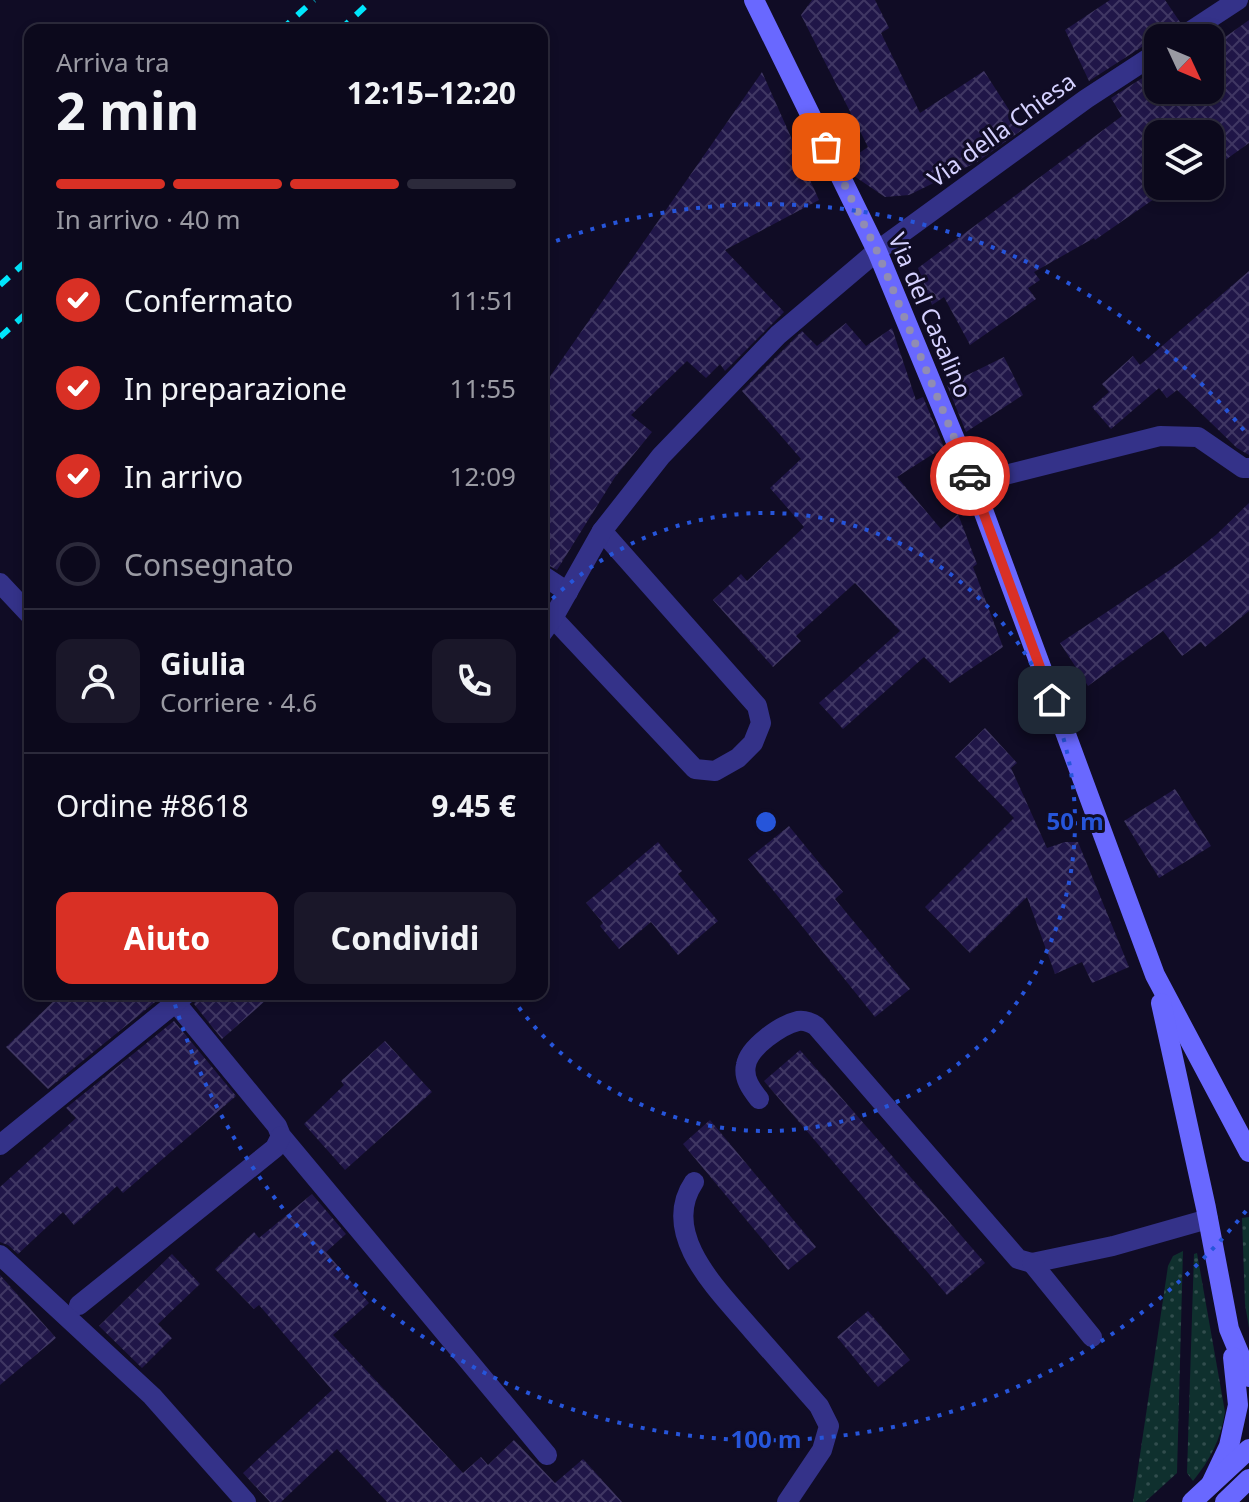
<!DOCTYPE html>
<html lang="it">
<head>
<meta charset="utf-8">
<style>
	body { margin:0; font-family:"Noto Sans",sans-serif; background:#1a1729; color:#f1f3f6; height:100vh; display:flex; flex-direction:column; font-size:30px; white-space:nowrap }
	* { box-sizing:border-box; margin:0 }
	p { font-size:26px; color:#9a9aa3 }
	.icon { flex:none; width:44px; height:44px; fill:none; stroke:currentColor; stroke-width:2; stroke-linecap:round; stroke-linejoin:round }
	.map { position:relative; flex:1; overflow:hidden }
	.sheet { position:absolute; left:24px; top:24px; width:524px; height:976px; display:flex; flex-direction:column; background:#0c091c; border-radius:16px; box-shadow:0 4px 12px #0003,0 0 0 2px #2c2a3b }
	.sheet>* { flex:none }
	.needle { width:52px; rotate:134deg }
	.buttons { position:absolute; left:1144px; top:24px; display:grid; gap:16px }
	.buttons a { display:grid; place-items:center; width:80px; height:80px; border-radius:16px; background:#0c091c; box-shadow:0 4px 12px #0003,0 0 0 2px #2c2a3b; font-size:40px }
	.pin { position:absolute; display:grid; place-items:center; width:68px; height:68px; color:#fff; margin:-34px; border-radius:16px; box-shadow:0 4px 12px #0006 }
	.courier { position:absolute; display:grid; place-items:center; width:80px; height:80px; margin:-40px; border:6px solid #d93025; border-radius:50%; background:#fff; color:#222; box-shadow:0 2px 10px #0007 }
	.overview em { font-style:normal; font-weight:700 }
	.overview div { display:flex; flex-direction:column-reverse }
	.overview { display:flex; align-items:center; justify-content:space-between; height:136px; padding:0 32px }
	h1 { font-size:52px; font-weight:700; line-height:60px }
	.bar { display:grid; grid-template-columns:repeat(4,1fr); gap:12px 8px; align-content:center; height:96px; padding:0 32px }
	.bar i { height:10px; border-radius:6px; background:#2c2a3b }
	.bar .selected { background:#d93025 }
	.bar p { grid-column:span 4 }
	.line { display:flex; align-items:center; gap:20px; padding:0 32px; border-top:2px solid #2c2a3b }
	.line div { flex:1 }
	.round { display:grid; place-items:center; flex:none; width:84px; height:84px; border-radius:16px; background:#1a1729 }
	ol { padding:0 32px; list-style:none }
	li { display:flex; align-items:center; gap:24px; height:88px }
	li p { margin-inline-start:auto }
	li .icon { padding:8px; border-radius:50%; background:#d93025; color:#fff; stroke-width:4 }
	li:last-child { color:#9a9aa3 }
	li i { width:44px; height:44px; border:4px solid #2c2a3b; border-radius:50% }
	.action { display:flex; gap:16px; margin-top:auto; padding:16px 32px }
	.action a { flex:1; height:92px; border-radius:16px; background:#d93025; color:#fff; font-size:32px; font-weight:700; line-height:92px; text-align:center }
	.action a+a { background:#1a1729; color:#f1f3f6 }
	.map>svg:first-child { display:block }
	.grass { fill:url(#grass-dots) }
	.building { fill:url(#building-cross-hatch) }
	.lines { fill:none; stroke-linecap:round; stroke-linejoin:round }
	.lane { stroke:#343289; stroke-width:20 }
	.street { stroke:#343289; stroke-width:20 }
	.secondary { stroke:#6968ff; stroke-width:20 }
	.rail { stroke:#00e6fc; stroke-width:6; stroke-dasharray:12 10; stroke-linecap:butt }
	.done { stroke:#908cb3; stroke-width:8; stroke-dasharray:0 14.4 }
	.route { stroke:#d93025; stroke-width:10 }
	.ring { fill:none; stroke:#2655da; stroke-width:4; stroke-dasharray:4 8 }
	.labels { text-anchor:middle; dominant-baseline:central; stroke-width:6; stroke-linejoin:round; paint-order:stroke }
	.street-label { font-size:24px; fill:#d5d1ff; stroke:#100c25 }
	.centre { fill:#2655da; stroke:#100c25; stroke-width:4 }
	.ring-label { font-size:24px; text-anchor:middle; font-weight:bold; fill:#2655da; stroke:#100c25; stroke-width:6; stroke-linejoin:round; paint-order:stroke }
</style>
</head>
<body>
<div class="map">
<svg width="1249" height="1502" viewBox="0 0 1249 1502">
	<defs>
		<pattern id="grass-dots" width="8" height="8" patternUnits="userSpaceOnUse" patternTransform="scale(2)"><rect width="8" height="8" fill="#0f302e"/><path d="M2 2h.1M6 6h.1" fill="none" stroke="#314d4d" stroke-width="1.8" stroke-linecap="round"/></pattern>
		<pattern id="building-cross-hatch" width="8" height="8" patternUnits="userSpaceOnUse" patternTransform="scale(2)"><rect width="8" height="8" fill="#201648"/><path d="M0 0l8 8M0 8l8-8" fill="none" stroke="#403763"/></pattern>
	</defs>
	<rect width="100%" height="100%" fill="#100c25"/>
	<g class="grass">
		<path d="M 1249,1217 L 1249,1328 L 1245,1304 L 1242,1218 Z"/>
		<path d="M 1183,1251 L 1177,1473 L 1145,1502 L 1133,1502 L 1168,1266 L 1173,1256 Z"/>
		<path d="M 1197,1253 L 1225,1412 C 1221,1439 1210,1460 1193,1481 L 1187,1473 L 1194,1254 Z"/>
	</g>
	<g class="building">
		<path d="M 812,0 L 875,0 L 889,28 L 881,33 L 920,113 L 984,71 L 1022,130 L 977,162 L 909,195 L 885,197 L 854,176 L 847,161 L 868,147 L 801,15 Z"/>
		<path d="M 1110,0 L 1165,0 L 1180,22 L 1169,32 L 1167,38 L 1151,41 L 1089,81 L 1065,30 Z"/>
		<path d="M 1249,20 L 1249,143 L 1210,171 L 1210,134 L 1158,134 L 1158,186 L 1189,186 L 1173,198 L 1167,190 L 1095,240 L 1094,238 L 1034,272 L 1040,280 L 1028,288 L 1036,299 L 970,345 L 944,297 L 932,305 L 918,268 L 1122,116 L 1111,98 L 1158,68 L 1158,90 L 1210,90 L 1210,48 Z"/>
		<path d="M 762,72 L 819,200 L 725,250 L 784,312 L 725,371 L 720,364 L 706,378 L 687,361 L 631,415 L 652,432 L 615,477 L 557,570 L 542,562 L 542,388 Z"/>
		<path d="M 1249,271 L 1249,455 L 1237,448 L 1177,390 L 1167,398 L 1159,388 L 1111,429 L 1092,407 L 1109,392 L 1102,384 L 1133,356 L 1140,365 Z"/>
		<path d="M 846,323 L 866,346 L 892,328 L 916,400 L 923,397 L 944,447 L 897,477 L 941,529 L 958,514 L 977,564 L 973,567 L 1003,647 L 950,683 L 924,657 L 843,729 L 819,703 L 900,631 L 855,583 L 796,636 L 801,641 L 773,667 L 713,600 L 741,574 L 747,581 L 804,527 L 770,488 L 801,459 L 742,391 L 802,331 L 817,346 Z"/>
		<path d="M 1004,357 L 1023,395 L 966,432 L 947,385 Z"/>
		<path d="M 1249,503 L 1249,611 L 1205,647 L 1201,642 L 1182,656 L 1163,631 L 1088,686 L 1060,643 L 1182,562 L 1217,534 Z"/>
		<path d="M 985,728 L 1017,763 L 1011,768 L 1047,848 L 1065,842 L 1078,842 L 1129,967 L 1092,983 L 1082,962 L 1055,974 L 1027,897 L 970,953 L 925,907 L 1014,818 L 955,757 Z"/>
		<path d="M 1175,789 L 1211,846 L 1159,878 L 1124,821 Z"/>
		<path d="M 789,826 L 843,892 L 835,899 L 910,989 L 875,1017 L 748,859 Z"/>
		<path d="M 658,842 L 682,871 L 678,874 L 718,921 L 678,955 L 651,922 L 619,949 L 600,926 L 603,923 L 586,903 Z"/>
		<path d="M 61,994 L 165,994 L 48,1089 L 6,1047 Z"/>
		<path d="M 199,994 L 273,994 L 222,1039 L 194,1004 Z"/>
		<path d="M 174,1021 L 236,1096 L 123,1193 L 117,1186 L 74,1225 L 63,1212 L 18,1254 L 8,1245 L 0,1242 L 0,1187 L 76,1118 L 66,1108 Z"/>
		<path d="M 385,1041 L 432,1092 L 345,1170 L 304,1124 L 344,1085 L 341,1081 Z"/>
		<path d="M 800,1050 L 985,1263 L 947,1295 L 764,1081 Z"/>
		<path d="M 710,1120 L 816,1247 L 788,1270 L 683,1144 Z"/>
		<path d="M 312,1194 L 346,1234 L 326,1252 L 369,1303 L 333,1335 L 463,1473 L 481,1457 L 488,1465 L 514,1440 L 555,1483 L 583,1459 L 622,1502 L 387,1502 L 337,1449 L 281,1502 L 270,1502 L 243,1473 L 332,1390 L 259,1305 L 254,1309 L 215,1269 L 254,1232 L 259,1238 Z"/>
		<path d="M 172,1254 L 200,1284 L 158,1324 L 172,1338 L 142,1368 L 99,1326 Z"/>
		<path d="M 0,1275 L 56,1338 L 0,1385 Z"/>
		<path d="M 868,1311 L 910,1360 L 878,1387 L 837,1337 Z"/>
	</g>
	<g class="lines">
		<g class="lane">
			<path d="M 542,575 L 568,592"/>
			<path d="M 553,618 L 695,769 L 715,771 L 738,758 L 753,743 L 761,723 L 757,706 L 602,531"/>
			<path d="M 176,1003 L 277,1126 L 281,1136 L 547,1455"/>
			<path d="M 759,1099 C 751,1089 743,1078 746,1065 C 749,1047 781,1025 798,1021 C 805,1020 810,1022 816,1026 L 1018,1259 L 1032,1263 L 1113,1246 L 1208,1219"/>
			<path d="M 694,1182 C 658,1235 721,1293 753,1331 C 775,1356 797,1381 819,1406 L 829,1426 L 822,1450 L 787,1502"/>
			<path d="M 1032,1263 L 1092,1337"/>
			<path d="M 79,1305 L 275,1148 L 281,1136"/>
		</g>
		<g class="street">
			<path d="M 1180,38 L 1238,0"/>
			<path d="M 973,483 L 1160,436 L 1198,437 L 1243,468 L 1249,468"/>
			<path d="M 0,583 L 30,615"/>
			<path d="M 542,633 L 553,618 L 602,531 L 661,456 L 778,335 L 877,251 L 1086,99 L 1158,52"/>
			<path d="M 0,1145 L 186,994"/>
			<path d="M 0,1255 L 152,1396 L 246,1502"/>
		</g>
		<g class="secondary">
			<path d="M 754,0 L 877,251 L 973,483 L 1155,975 L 1249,1152"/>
			<path d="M 1161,1003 L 1206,1208 L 1229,1329 L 1249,1377"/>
			<path d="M 1211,1484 L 1229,1446 L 1238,1405 L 1233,1357"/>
			<path d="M 1192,1502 L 1249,1449"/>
			<path d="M 1225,1502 L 1249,1479"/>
		</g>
		<g class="rail">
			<path d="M 281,30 L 314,0"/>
			<path d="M 340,30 L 372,0"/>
			<path d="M 0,285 L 30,258"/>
			<path d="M 0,337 L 30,310"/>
		</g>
	</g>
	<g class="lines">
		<path class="done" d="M 826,147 L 877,251 L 970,476"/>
		<path class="route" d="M 970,476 L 1052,700"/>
	</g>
	<g class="ring">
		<path d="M544 607A309 309 0 1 1 510 995"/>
		<path d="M1246 1211A618 618 0 0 1 173 998M545 245A618 618 0 0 1 1246 433"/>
	</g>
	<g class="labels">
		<g class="street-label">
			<text transform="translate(1001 129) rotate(-36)">Via della Chiesa</text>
			<text transform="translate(931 315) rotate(67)">Via del Casalino</text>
		</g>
	</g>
	<circle cx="766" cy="822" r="12" class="centre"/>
	<g class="ring-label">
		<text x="1075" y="830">50 m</text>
		<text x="766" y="1448">100 m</text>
	</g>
</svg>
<div class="buttons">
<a><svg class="needle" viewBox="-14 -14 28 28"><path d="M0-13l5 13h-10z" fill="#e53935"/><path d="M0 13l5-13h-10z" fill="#9a9aa3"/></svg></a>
<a><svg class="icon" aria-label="layers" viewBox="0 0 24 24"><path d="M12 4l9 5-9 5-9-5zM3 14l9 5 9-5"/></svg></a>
</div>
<div class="pin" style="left:826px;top:147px;background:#ea580c"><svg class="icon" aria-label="bag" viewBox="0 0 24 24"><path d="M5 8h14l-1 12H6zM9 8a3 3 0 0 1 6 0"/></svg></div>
<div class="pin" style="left:1052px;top:700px;background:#1f2937"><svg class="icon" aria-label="home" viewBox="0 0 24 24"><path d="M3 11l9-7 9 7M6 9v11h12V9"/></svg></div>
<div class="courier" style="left:970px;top:476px"><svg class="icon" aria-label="car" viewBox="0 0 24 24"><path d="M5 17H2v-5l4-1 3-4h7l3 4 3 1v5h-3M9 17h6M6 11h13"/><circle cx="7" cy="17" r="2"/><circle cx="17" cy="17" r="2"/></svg></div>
<section class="sheet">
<div class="overview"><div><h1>2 min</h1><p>Arriva tra</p></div><em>12:15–12:20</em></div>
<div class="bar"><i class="selected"></i><i class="selected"></i><i class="selected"></i><i></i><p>In arrivo · 40 m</p></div>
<ol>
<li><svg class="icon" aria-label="check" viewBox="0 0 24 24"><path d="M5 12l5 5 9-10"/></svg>Confermato<p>11:51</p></li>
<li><svg class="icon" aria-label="check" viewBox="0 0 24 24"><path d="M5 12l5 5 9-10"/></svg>In preparazione<p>11:55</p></li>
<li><svg class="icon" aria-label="check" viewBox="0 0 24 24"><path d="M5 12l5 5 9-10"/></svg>In arrivo<p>12:09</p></li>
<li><i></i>Consegnato</li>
</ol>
<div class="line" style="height:144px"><a class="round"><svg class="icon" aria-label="person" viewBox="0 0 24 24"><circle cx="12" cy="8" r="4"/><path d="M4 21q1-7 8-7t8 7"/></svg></a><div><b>Giulia</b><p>Corriere · 4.6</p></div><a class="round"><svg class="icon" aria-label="phone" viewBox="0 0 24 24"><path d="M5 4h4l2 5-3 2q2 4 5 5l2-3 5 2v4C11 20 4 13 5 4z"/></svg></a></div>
<div class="line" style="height:104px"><div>Ordine #8618</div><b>9.45 €</b></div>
<div class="action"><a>Aiuto</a><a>Condividi</a></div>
</section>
</div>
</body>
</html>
